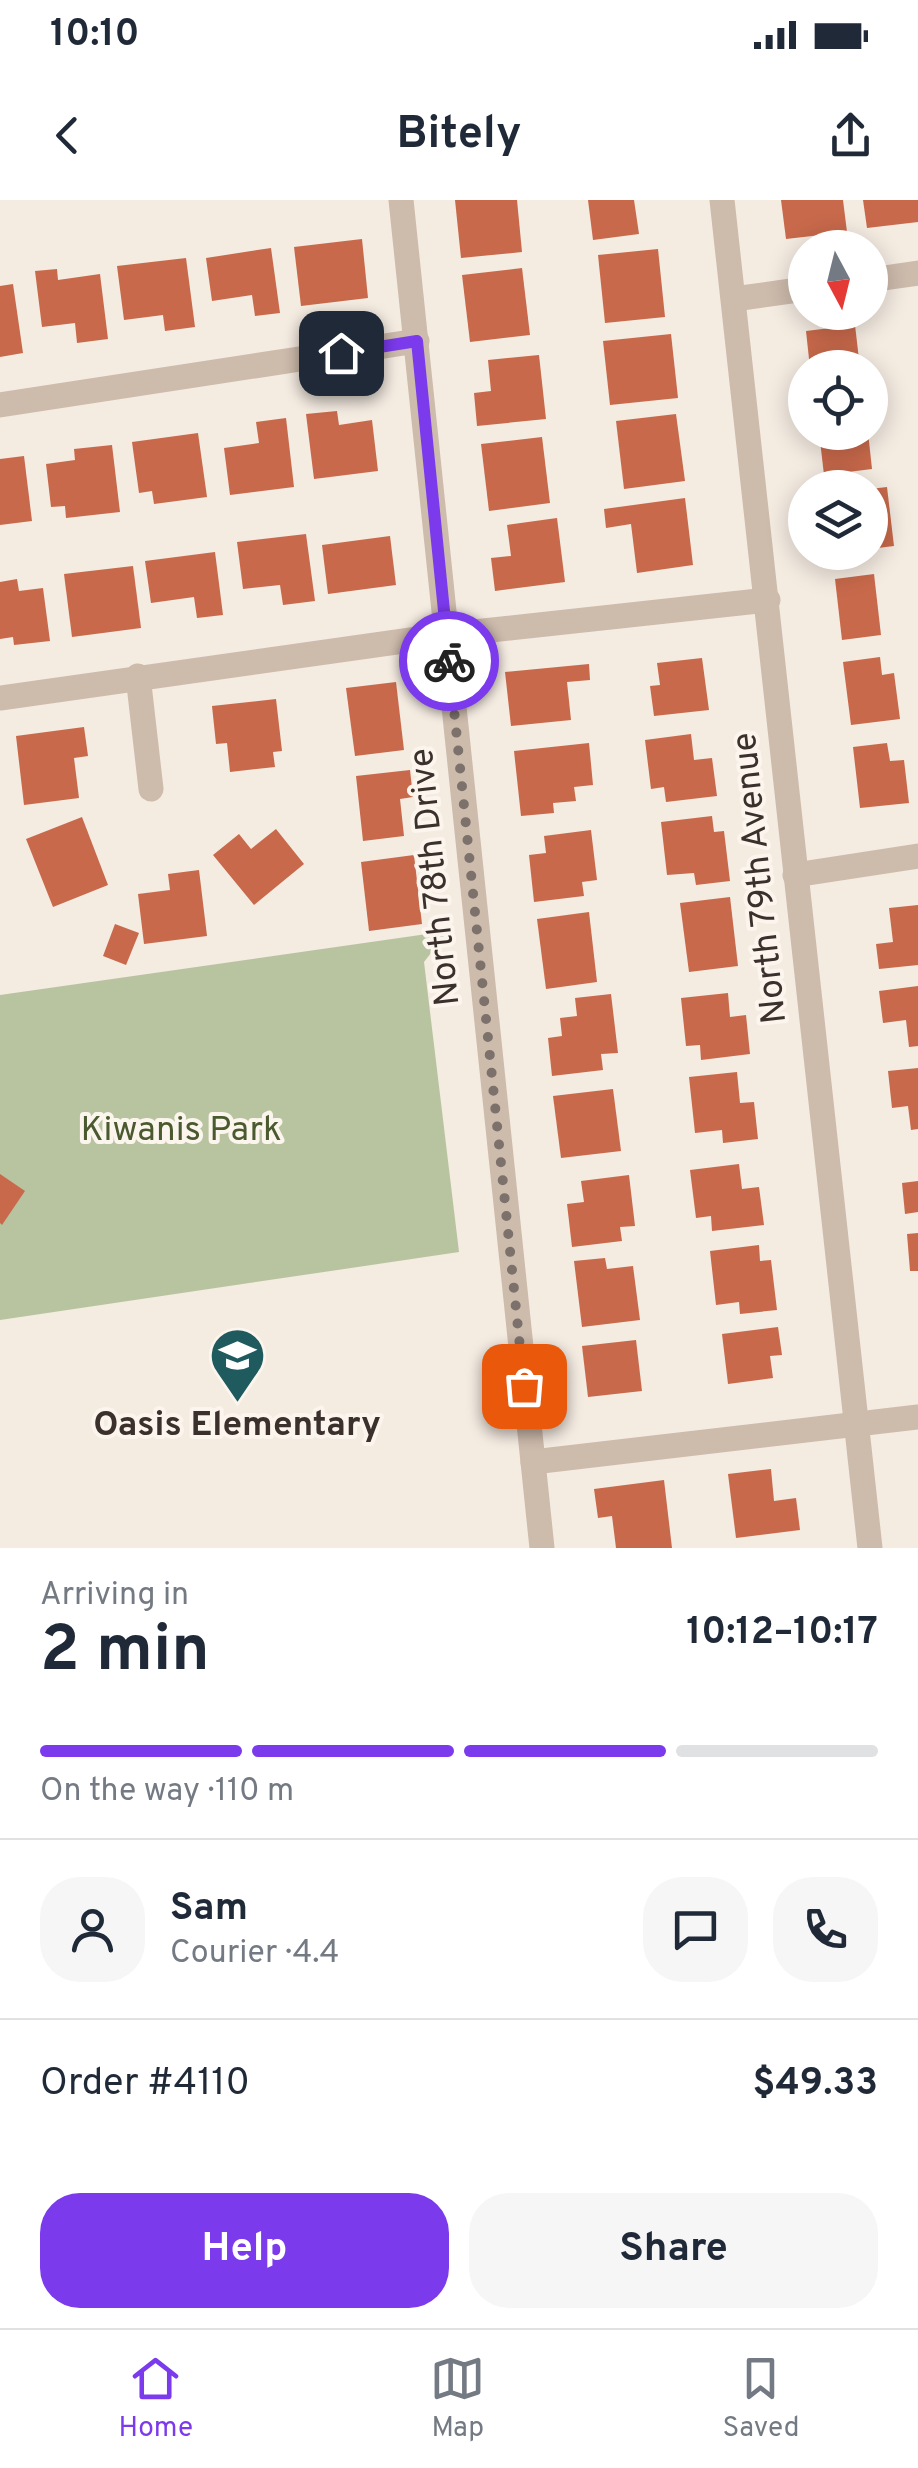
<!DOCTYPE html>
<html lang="en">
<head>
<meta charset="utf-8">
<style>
	body { margin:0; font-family:Overpass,sans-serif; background:#f6f6f7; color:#1f2937; height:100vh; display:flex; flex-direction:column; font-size:38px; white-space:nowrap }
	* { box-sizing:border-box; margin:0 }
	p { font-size:32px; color:#747a83 }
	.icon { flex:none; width:55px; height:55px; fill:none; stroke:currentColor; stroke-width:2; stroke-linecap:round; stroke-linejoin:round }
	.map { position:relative; height:1348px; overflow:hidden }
	.details { display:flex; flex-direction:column; background:#fff; flex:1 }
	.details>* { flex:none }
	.needle { width:65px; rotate:173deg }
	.fabs { position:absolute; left:788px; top:30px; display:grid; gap:20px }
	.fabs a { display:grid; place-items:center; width:100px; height:100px; border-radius:50%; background:#fff; box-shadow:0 5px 25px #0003; font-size:50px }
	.pin { position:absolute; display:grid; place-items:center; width:85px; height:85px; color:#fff; margin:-42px; border-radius:20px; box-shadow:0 5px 15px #0006 }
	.courier { position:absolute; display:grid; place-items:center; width:100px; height:100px; margin:-50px; border:8px solid #7c3aed; border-radius:50%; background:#fff; color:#222; box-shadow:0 2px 12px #0007 }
	.headline em { font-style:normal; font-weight:700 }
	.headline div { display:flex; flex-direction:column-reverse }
	.headline { display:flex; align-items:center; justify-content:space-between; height:170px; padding:0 40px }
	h1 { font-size:65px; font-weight:700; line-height:75px }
	.bar { display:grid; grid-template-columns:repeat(4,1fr); gap:15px 10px; align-content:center; height:120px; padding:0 40px }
	.bar i { height:12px; border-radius:8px; background:#e0e1e3 }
	.bar .current { background:#7c3aed }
	.bar p { grid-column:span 4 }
	.line { display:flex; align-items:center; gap:25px; padding:0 40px; border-top:2px solid #e0e1e3 }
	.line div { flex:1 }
	.round { display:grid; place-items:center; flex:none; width:105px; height:105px; border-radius:40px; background:#f6f6f7 }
	.button { display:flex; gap:20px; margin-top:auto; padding:20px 40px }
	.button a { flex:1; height:115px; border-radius:40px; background:#7c3aed; color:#fff; font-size:40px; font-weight:700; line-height:115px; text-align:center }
	.button a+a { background:#f6f6f7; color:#1f2937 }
	.status { display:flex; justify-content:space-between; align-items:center; height:70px; padding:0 50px; background:#fff; direction:ltr }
	.status svg { height:28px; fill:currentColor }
	header { display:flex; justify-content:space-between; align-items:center; height:130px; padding:0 40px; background:#fff; font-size:45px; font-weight:700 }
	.tab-bar { display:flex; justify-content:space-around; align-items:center; height:140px; border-top:2px solid #e0e1e3; background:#fff; font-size:28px; color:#747a83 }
	.tab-bar a { display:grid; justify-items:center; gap:5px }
	.tab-bar .current { color:#7c3aed }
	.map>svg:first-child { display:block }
	.green { fill:#b8c4a0 }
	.building { fill:#c8694b }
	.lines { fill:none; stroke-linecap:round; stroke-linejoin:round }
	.minor { stroke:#cdbbac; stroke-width:25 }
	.done { stroke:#7c716b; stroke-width:10; stroke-dasharray:0 18 }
	.route { stroke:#7c3aed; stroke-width:12 }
	.labels { text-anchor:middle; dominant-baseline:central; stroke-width:8; stroke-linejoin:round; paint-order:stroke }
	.street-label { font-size:35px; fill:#3b302b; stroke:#fbf5ee }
	.park-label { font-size:35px; fill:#4a5a2e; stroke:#fbf5ee }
	.poi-label { font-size:35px; font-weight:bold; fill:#3b302b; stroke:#fbf5ee }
</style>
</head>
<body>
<div class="status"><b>10:10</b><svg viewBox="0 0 49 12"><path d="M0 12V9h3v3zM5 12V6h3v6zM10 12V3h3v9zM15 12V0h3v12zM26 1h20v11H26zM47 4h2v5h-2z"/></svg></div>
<header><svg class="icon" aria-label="back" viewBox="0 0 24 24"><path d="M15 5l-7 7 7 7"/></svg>Bitely<svg class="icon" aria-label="share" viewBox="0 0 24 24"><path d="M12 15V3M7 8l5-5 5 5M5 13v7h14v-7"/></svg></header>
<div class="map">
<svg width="918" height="1348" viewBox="0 0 918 1348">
	<rect width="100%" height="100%" fill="#f4ebe1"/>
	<path class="green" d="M 448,731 L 424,762 L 459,1052 L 0,1120 L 0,795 Z"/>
	<g class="building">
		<path d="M 455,0 L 517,0 L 522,52 L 461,58 Z"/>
		<path d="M 588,0 L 634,0 L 639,34 L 593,40 Z"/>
		<path d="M 781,0 L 843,0 L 847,32 L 786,39 Z"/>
		<path d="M 863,0 L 918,0 L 918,22 L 867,28 Z"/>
		<path d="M 362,39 L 368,98 L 301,106 L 294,47 Z"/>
		<path d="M 271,48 L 280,113 L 255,116 L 252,95 L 212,101 L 206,58 Z"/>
		<path d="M 658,49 L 665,117 L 605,123 L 598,55 Z"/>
		<path d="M 186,58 L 195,127 L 165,131 L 163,115 L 124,120 L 117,66 Z"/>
		<path d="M 522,68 L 530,135 L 470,142 L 462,75 Z"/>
		<path d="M 57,69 L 58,80 L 100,74 L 108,139 L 77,143 L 75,123 L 42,127 L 35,71 Z"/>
		<path d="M 13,84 L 23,153 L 0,157 L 0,86 Z"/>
		<path d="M 855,125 L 860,168 L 810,168 L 806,131 Z"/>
		<path d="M 671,134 L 678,198 L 610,205 L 603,141 Z"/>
		<path d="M 539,155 L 546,219 L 477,226 L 474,193 L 491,191 L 488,160 Z"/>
		<path d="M 337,211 L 339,225 L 372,220 L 378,271 L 314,279 L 306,214 Z"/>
		<path d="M 676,214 L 685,281 L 624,289 L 616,221 Z"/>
		<path d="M 286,218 L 294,287 L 230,295 L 224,248 L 259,243 L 256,222 Z"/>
		<path d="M 819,232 L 868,232 L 872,269 L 824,275 Z"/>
		<path d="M 198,233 L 207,297 L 154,304 L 152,291 L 139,293 L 132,242 Z"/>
		<path d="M 542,237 L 550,303 L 489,311 L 481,244 Z"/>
		<path d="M 112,245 L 120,312 L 66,318 L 65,306 L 51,307 L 46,264 L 75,260 L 74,249 Z"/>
		<path d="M 24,256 L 32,321 L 0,325 L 0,259 Z"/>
		<path d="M 887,287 L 894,346 L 870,349 L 870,289 Z"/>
		<path d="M 685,298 L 693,365 L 637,373 L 631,324 L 606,328 L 604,309 Z"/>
		<path d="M 557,318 L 565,382 L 495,391 L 491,358 L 511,356 L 507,325 Z"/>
		<path d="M 306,334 L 315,401 L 283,405 L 280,385 L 243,389 L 237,342 Z"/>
		<path d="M 390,336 L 396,385 L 328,394 L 322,345 Z"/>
		<path d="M 215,352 L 223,415 L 197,418 L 194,397 L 151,403 L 145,361 Z"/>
		<path d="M 133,366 L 141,428 L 72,437 L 64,374 Z"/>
		<path d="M 874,374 L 881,435 L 842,440 L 835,379 Z"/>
		<path d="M 17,379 L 19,391 L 43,388 L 50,441 L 14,445 L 13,437 L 0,439 L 0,382 Z"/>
		<path d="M 880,457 L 882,475 L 894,473 L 900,519 L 851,525 L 843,462 Z"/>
		<path d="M 702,458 L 709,510 L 654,516 L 650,486 L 660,485 L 657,463 Z"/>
		<path d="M 589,464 L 590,480 L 567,482 L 571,520 L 511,526 L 505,472 Z"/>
		<path d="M 396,482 L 404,550 L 355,556 L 346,488 Z"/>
		<path d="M 276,499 L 282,551 L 273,552 L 275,567 L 230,572 L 227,543 L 216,544 L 212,506 Z"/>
		<path d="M 84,527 L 88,556 L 74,558 L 79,598 L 24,605 L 16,536 Z"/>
		<path d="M 691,534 L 694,560 L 712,558 L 717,596 L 666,602 L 664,587 L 651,589 L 645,540 Z"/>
		<path d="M 589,543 L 593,585 L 574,587 L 576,601 L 553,603 L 554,613 L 521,616 L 514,551 Z"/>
		<path d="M 887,543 L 890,561 L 904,560 L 909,603 L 860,608 L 853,547 Z"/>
		<path d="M 410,570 L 413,597 L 400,599 L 404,636 L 363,641 L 356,576 Z"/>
		<path d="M 712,616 L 714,632 L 724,631 L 730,681 L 696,685 L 694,673 L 667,675 L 661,622 Z"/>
		<path d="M 82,617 L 108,685 L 53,707 L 26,639 Z"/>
		<path d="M 276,629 L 304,664 L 254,705 L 213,655 L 239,634 L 251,649 Z"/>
		<path d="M 591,630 L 597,680 L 582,682 L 584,696 L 534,702 L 529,655 L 546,653 L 544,636 Z"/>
		<path d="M 414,655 L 422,724 L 369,731 L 361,662 Z"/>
		<path d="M 199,670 L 207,736 L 144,744 L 138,694 L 170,690 L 168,674 Z"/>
		<path d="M 730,697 L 738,766 L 689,772 L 680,703 Z"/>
		<path d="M 918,705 L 918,765 L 879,769 L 876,744 L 893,742 L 889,708 Z"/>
		<path d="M 589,712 L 597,782 L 546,789 L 537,719 Z"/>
		<path d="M 115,724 L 139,733 L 126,765 L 103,756 Z"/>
		<path d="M 918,786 L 918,846 L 909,847 L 906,820 L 883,823 L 879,791 Z"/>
		<path d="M 728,793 L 730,817 L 746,815 L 750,854 L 701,860 L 700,845 L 686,846 L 681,798 Z"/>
		<path d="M 611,794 L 618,853 L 601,854 L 603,870 L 552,876 L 548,838 L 562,836 L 560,818 L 577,816 L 575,798 Z"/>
		<path d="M 918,868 L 918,929 L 911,930 L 908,906 L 892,908 L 888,871 Z"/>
		<path d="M 737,872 L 740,903 L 754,902 L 758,939 L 723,943 L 722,930 L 695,933 L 689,877 Z"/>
		<path d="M 613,889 L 621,951 L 561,958 L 553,896 Z"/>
		<path d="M 739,964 L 742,989 L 759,987 L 764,1025 L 712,1031 L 711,1016 L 696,1018 L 690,970 Z"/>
		<path d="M 0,974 L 25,991 L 2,1025 L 0,1023 Z"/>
		<path d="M 629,975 L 635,1026 L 620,1027 L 622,1041 L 572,1047 L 567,1004 L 584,1002 L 581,981 Z"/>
		<path d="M 918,981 L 918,1012 L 905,1014 L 902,983 Z"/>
		<path d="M 918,1033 L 918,1071 L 910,1071 L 907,1034 Z"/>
		<path d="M 759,1045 L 760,1061 L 771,1060 L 777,1110 L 740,1114 L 739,1102 L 716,1105 L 710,1051 Z"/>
		<path d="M 605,1058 L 607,1069 L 633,1066 L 640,1120 L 582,1127 L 574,1061 Z"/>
		<path d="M 778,1127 L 782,1155 L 770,1156 L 773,1178 L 728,1184 L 722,1134 Z"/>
		<path d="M 636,1140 L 642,1191 L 588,1197 L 582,1146 Z"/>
		<path d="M 771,1269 L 774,1301 L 796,1298 L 800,1330 L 736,1338 L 728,1274 Z"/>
		<path d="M 664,1280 L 672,1348 L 616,1348 L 612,1316 L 598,1318 L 594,1289 Z"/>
	</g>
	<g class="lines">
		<g class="minor">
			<path d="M 401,0 L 542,1348"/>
			<path d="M 722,0 L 870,1348"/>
			<path d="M 870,80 L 918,73"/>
			<path d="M 734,99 L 805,89"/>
			<path d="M 0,205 L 417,141"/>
			<path d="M 138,476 L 151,589"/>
			<path d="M 0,498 L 446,435 L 768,400"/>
			<path d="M 795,675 L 918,656"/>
			<path d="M 533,1262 L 918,1217"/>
		</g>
	</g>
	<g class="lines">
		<path class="done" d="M 449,461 L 524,1186"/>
		<path class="route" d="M 341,153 L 417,141 L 449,461"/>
	</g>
	<defs>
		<symbol id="school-pin" viewBox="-11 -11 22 30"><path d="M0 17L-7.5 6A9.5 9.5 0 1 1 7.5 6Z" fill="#1f5a5e" stroke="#fbf5ee"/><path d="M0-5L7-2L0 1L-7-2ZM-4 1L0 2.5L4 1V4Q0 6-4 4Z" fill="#fff"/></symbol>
	</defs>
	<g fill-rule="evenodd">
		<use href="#school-pin" x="206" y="1124" width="63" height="86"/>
	</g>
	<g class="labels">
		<g class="street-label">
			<text transform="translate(436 677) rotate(-96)">North 78th Drive</text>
			<text transform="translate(761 678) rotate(-96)">North 79th Avenue</text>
		</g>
		<g class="park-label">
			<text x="181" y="931">Kiwanis Park</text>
		</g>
		<g class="poi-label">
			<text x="237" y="1226">Oasis Elementary</text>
		</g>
	</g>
</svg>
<div class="fabs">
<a><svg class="needle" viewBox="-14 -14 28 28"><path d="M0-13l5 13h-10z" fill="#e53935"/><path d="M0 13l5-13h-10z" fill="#747a83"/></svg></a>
<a><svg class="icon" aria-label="locate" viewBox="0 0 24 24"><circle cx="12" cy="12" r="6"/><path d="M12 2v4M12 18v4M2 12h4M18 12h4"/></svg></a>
<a><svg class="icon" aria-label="layers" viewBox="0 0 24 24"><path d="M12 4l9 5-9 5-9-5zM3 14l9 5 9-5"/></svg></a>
</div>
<div class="pin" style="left:524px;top:1186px;background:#ea580c"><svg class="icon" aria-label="bag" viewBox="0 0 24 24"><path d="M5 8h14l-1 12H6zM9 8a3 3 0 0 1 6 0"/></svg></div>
<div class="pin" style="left:341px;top:153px;background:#1f2937"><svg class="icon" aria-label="home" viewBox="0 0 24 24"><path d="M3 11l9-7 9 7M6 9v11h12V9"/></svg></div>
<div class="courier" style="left:449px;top:461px"><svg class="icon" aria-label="bike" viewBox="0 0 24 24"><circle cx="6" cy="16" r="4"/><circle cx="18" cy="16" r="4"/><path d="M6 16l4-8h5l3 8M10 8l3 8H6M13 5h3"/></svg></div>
</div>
<section class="details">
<div class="headline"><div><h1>2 min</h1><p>Arriving in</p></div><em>10:12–10:17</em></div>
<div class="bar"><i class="current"></i><i class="current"></i><i class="current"></i><i></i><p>On the way · 110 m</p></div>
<div class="line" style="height:180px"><a class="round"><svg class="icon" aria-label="person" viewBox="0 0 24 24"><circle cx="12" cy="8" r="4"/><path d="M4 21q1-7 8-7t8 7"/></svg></a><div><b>Sam</b><p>Courier · 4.4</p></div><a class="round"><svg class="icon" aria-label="chat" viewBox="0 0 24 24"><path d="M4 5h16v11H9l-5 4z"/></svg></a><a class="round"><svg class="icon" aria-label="phone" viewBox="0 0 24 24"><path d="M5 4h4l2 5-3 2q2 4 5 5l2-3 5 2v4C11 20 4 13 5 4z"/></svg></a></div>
<div class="line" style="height:130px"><div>Order #4110</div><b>$49.33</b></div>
<div class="button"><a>Help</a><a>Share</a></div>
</section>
<nav class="tab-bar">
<a class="current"><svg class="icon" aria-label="home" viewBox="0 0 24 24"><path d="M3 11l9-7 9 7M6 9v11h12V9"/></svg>Home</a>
<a><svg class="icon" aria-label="map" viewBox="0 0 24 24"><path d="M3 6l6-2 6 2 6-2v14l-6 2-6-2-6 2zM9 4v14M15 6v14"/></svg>Map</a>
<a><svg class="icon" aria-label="saved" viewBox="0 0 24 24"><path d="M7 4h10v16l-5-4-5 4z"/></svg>Saved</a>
</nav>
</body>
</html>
